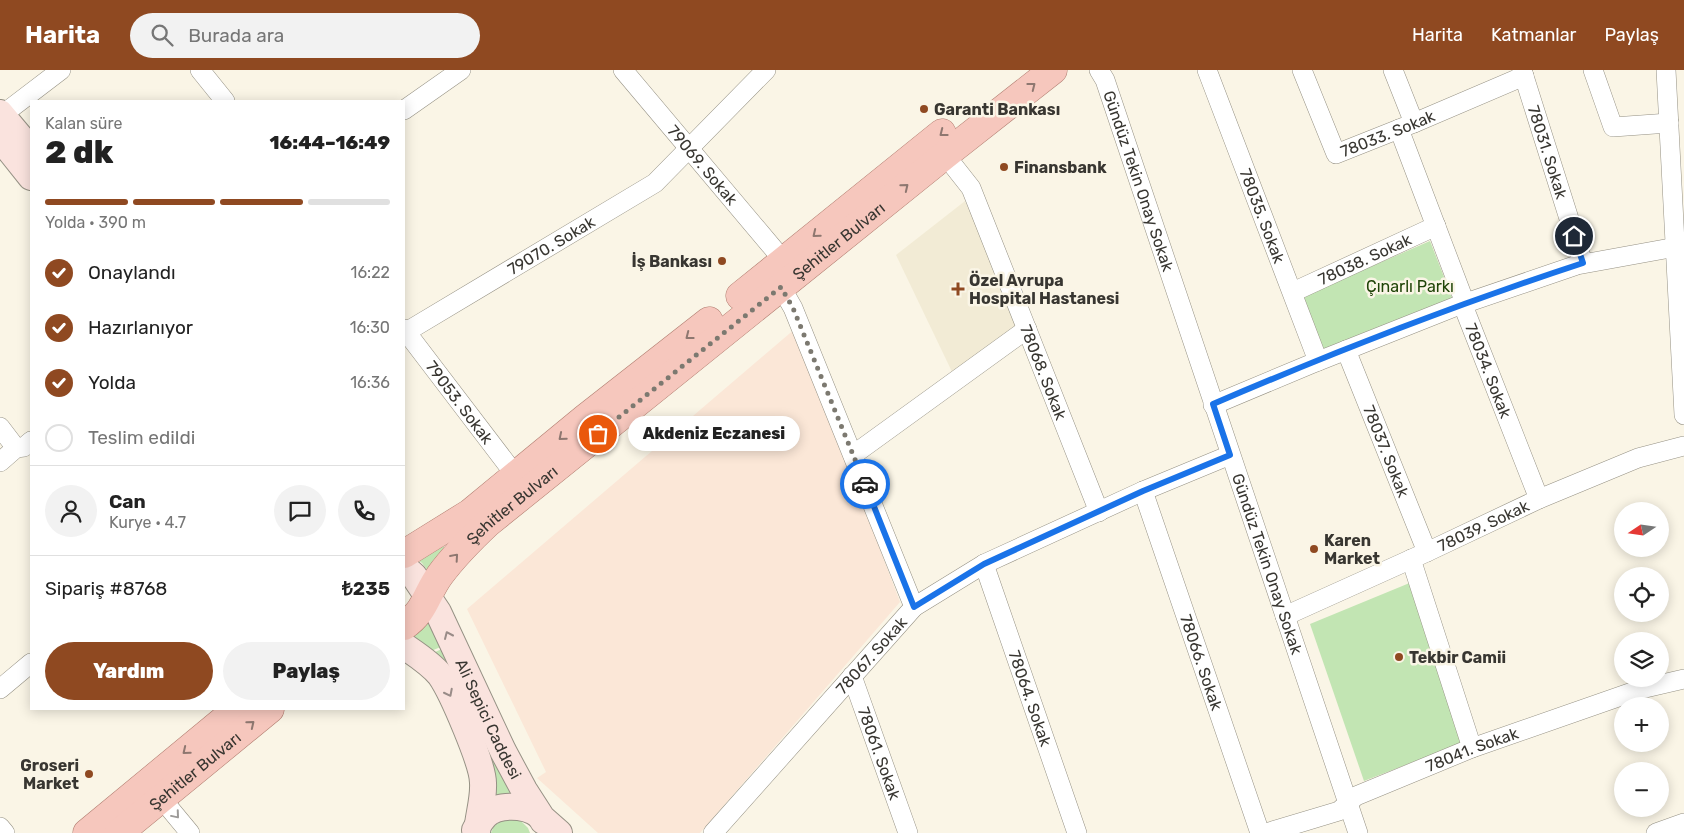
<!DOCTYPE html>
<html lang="tr">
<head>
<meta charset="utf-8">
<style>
	body { margin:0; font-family:Rubik,sans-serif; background:#f2f2f2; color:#222; height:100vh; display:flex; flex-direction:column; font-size:19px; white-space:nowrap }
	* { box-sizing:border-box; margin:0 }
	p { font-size:16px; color:#767676 }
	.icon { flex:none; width:28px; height:28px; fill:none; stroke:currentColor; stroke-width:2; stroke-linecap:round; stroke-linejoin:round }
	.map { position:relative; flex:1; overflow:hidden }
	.panel { position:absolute; left:30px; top:30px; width:375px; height:610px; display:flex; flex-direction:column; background:#fff; border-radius:0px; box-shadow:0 2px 12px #0003 }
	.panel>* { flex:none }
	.needle { width:32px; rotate:257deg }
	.controls { position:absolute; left:1614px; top:432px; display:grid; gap:10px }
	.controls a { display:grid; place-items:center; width:55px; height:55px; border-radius:50%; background:#fff; box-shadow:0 2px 12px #0003; font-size:25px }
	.pin { position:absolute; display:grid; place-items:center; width:42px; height:42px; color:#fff; margin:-21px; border:2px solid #fff; border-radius:50%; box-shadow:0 1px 5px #0007 }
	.courier { position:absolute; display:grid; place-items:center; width:50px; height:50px; margin:-25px; border:4px solid #1a73e8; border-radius:50%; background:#fff; color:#222; box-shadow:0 1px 6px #0007 }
	.bubble { position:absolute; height:35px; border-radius:18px; background:#fff; box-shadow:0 2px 12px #0003; font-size:16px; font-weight:800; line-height:35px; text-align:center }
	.summary em { font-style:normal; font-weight:800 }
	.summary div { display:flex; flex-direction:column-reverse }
	.summary { display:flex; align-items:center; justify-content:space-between; height:85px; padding:0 15px }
	h1 { font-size:32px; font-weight:800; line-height:38px }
	.bar { display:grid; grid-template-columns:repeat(4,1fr); gap:8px 5px; align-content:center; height:60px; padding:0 15px }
	.bar i { height:6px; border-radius:4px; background:#e0e0e0 }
	.bar .active { background:#8f4921 }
	.bar p { grid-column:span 4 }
	.line { display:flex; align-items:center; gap:12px; padding:0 15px; border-top:1px solid #e0e0e0 }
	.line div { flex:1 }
	.round { display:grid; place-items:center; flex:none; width:52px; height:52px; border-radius:26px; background:#f2f2f2 }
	ol { padding:0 15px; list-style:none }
	li { display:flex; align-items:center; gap:15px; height:55px }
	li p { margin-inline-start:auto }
	li .icon { padding:5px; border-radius:50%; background:#8f4921; color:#fff; stroke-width:4 }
	li:last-child { color:#767676 }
	li i { width:28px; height:28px; border:2px solid #e0e0e0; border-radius:50% }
	.button { display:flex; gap:10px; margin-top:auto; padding:10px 15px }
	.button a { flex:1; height:58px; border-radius:30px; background:#8f4921; color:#fff; font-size:20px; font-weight:800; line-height:58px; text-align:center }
	.button a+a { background:#f2f2f2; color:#222 }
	header { display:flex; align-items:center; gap:30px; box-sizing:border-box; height:70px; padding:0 25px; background:#8f4921; color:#fff }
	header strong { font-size:24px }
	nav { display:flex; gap:28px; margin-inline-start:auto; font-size:18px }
	.search { width:350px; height:45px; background:#f2f2f2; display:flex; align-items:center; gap:12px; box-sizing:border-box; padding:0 18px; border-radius:28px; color:#767676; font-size:19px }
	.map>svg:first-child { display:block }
	.built { fill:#f2ebd5 }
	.education { fill:#fbe7d7 }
	.green { fill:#c2e5b3 }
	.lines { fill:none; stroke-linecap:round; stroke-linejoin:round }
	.street-casing { stroke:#959184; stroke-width:20 }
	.secondary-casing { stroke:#959184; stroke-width:28 }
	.primary-casing { stroke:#b07c6f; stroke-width:29 }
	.street { stroke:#fff; stroke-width:19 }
	.secondary { stroke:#fae3de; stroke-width:26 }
	.primary { stroke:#f6c7bd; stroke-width:28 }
	.oneway { stroke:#8e7770 }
	.oneway2 { stroke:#998c88 }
	.oneway3 { stroke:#9c9a98 }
	.done { stroke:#7c7970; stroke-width:5; stroke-dasharray:0 9 }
	.route { stroke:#1a73e8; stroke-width:6 }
	.poi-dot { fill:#8f4921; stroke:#faf5e6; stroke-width:2 }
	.labels { text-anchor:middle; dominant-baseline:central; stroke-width:5; stroke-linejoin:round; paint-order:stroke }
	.poi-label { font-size:16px; font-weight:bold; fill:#383631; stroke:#faf5e6; text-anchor:start }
	.street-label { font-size:16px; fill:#383631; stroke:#faf5e6 }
	.park-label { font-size:16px; fill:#1f4407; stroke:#faf5e6 }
</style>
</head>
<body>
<header>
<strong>Harita</strong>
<div class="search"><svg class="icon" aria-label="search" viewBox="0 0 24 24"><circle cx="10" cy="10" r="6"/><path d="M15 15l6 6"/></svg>Burada ara</div>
<nav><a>Harita</a><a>Katmanlar</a><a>Paylaş</a></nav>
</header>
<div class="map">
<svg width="1684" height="763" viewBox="0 0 1684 763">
	<rect width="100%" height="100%" fill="#faf5e6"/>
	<path class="built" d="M 965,131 L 1019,253 L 954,306 L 896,185 Z"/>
	<path class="education" d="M 796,258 L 900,532 L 700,763 L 598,763 L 537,708 L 546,702 L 467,539 Z"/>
	<g class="green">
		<path d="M 1430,171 L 1455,235 L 1324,287 L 1301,227 Z"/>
		<path d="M 440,473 L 448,481 L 431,505 L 422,493 L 415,488 Z"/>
		<path d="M 1412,512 L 1470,670 L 1364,711 L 1310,554 Z"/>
		<path d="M 431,547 L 443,576 L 431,581 L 411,567 Z"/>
		<path d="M 444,578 L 513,723 L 495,727 L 495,703 L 488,682 L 433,583 Z"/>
		<path d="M 503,749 L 520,750 L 528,758 L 530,763 L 491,763 L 494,756 Z"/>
	</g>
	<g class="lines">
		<defs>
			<g id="street">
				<path d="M 200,0 L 225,31"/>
				<path id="s1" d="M 623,0 L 783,190"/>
				<path id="s2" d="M 1099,0 L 1105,10 L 1358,763"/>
				<path id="s3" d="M 1207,0 L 1318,291"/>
				<path id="s4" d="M 1302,0 L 1336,84 L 1414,53 L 1524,6"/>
				<path d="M 1393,0 L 1414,53"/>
				<path id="s5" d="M 1522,0 L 1583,193"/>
				<path d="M 1593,0 L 1613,57 L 1669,53"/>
				<path d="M 1666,0 L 1684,345"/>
				<path d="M 404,40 L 461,0"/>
				<path d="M 2,45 L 61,0"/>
				<path id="s6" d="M 1399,59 L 1465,233 L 1466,243 L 1539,429"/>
				<path id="s7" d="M 945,85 L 971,118 L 1099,442"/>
				<path d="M 781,217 L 793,238 L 914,537"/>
				<path id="s8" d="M 1293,222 L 1436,156"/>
				<path id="s9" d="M 404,259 L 516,406"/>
				<path id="s10" d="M 406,262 L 655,113 L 766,0"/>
				<path id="s11" d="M 1346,280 L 1427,482"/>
				<path d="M 1213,335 L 1311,294 L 1457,236 L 1577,195 L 1676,177"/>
				<path d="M 0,357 L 16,378"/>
				<path d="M 853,385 L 1027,259"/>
				<path d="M 0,392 L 16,378 L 24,377 L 31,371"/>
				<path id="s12" d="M 1143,421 L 1260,763"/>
				<path d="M 1411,489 L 1472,678"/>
				<path id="s13" d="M 984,494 L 1077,763"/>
				<path id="s14" d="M 1285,546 L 1427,482 L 1539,429 L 1638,388 L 1684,376"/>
				<path id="s15" d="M 852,606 L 908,763"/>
				<path d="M 0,619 L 31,593"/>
				<path d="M 161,728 L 190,763"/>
				<path d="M 0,757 L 5,763"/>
				<path id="s16" d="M 713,763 L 914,537 L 984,494 L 1143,421 L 1230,385"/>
				<path id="s17" d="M 1266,763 L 1339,741 L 1356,726 L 1472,678 L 1641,619 L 1684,609"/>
				<path d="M 1656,763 L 1684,753"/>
			</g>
			<g id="secondary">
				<path d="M 0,43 L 31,80"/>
				<path d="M 0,68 L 31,107"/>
				<path id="s18" d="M 404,497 L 414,506 L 438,542 L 503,681 L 524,720 L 542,748 L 559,763"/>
				<path d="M 404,576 C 417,585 430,593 440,605 C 452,622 483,694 483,713 C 484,730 478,746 477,763"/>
				<path d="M 475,760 C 479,754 483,746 490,742 C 503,733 536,735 543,751"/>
			</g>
			<g id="primary">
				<path d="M 740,226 L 942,63"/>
				<path d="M 404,484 L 470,443 L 584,349 L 709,251"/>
				<path id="s19" d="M 404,556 C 425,542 426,524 440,505 C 454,486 471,469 488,453 L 945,85 L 1053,0"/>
				<path d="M 87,763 L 237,639"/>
				<path id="s20" d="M 119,763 L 270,639"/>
			</g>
		</defs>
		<use href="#street" class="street-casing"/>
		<use href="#secondary" class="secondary-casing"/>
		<use href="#primary" class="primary-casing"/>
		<use href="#street" class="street"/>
		<use href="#secondary" class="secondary"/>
		<use href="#primary" class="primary"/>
	</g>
	<defs><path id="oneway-chevron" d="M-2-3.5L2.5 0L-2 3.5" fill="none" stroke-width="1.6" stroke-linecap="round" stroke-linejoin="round" transform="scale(1.25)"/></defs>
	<g class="oneway">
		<use href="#oneway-chevron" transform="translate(1032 16) rotate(-38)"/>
		<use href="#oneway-chevron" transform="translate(943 63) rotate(142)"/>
		<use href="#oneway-chevron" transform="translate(905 117) rotate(-39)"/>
		<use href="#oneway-chevron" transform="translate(816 164) rotate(141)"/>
		<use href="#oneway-chevron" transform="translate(689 266) rotate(142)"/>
		<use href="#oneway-chevron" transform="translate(562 367) rotate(140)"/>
		<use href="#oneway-chevron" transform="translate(455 487) rotate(-49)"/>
		<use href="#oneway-chevron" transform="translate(251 654) rotate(-39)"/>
		<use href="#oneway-chevron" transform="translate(186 681) rotate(141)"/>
	</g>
	<g class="oneway2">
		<use href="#oneway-chevron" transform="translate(448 565) rotate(-114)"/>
		<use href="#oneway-chevron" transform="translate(449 623) rotate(63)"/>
	</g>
	<use class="oneway3" href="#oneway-chevron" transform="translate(176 745) rotate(50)"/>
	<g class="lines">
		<path class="done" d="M 598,364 L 781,217 L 793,238 L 865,414"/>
		<path class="route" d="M 865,414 L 914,537 L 984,494 L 1143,421 L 1230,385 L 1213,334 C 1334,282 1458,234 1583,193 L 1574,166"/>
	</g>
	<g class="poi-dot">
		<circle cx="924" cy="39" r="5"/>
		<circle cx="1004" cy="97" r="5"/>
		<circle cx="722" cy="191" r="5"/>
		<path d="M955.5 211.5h5v5h5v5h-5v5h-5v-5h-5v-5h5z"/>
		<circle cx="1314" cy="479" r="5"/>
		<circle cx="1399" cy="587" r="5"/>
		<circle cx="89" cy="704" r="5"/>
	</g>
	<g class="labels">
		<g class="poi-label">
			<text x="934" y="39">Garanti Bankası</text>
			<text x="1014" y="97">Finansbank</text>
			<text x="712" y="191" text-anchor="end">İş Bankası</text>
			<text x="969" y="210">Özel Avrupa<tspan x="969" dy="18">Hospital Hastanesi</tspan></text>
			<text x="1324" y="470">Karen<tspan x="1324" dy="18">Market</tspan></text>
			<text x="1409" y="587">Tekbir Camii</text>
			<text x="79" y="695" text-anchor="end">Groseri<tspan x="79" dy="18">Market</tspan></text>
		</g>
		<g class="street-label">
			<text stroke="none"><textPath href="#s4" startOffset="146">78033. Sokak</textPath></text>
			<text stroke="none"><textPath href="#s5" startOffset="86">78031. Sokak</textPath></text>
			<text stroke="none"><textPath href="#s1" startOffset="124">79069. Sokak</textPath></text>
			<text stroke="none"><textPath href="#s2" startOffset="118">Gündüz Tekin Onay Sokak</textPath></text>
			<text stroke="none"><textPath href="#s3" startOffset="156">78035. Sokak</textPath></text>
			<text stroke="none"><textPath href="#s19" startOffset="584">Şehitler Bulvarı</textPath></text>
			<text stroke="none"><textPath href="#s10" startOffset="169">79070. Sokak</textPath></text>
			<text stroke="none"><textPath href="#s8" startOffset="79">78038. Sokak</textPath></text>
			<text stroke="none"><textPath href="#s6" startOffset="258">78034. Sokak</textPath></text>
			<text stroke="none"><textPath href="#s7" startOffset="240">78068. Sokak</textPath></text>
			<text stroke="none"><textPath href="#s9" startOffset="92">79053. Sokak</textPath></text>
			<text stroke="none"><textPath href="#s11" startOffset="109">78037. Sokak</textPath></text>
			<text stroke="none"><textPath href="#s19" startOffset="164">Şehitler Bulvarı</textPath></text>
			<text stroke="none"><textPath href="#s14" startOffset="218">78039. Sokak</textPath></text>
			<text stroke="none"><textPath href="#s2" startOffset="522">Gündüz Tekin Onay Sokak</textPath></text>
			<text stroke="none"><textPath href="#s16" startOffset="238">78067. Sokak</textPath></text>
			<text stroke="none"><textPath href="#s12" startOffset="181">78066. Sokak</textPath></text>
			<text stroke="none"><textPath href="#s13" startOffset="142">78064. Sokak</textPath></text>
			<text stroke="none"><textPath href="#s18" startOffset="175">Ali Sepici Caddesi</textPath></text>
			<text stroke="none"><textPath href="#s17" startOffset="224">78041. Sokak</textPath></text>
			<text stroke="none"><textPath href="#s15" startOffset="82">78061. Sokak</textPath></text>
			<text stroke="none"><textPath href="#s20" startOffset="98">Şehitler Bulvarı</textPath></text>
		</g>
		<g class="park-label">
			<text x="1410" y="216">Çınarlı Parkı</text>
		</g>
	</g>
</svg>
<div class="controls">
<a><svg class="needle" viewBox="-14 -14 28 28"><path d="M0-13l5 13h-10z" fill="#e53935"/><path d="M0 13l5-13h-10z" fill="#767676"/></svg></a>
<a><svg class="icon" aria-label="locate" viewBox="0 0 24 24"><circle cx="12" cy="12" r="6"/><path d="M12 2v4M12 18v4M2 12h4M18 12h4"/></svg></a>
<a><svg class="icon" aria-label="layers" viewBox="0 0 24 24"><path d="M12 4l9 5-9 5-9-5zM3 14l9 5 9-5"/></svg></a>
<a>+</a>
<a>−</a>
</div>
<div class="pin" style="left:598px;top:364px;background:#ea580c"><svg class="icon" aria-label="bag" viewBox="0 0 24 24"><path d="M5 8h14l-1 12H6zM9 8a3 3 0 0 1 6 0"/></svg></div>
<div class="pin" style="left:1574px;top:166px;background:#1f2937"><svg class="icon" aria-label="home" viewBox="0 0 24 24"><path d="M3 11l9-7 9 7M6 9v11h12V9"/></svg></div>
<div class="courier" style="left:865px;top:414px"><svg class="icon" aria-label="car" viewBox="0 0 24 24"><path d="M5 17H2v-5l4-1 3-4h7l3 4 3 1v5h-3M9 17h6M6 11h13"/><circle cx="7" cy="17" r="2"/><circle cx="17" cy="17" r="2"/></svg></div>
<div class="bubble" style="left:628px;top:346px;width:172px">Akdeniz Eczanesi</div>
<section class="panel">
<div class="summary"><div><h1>2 dk</h1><p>Kalan süre</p></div><em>16:44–16:49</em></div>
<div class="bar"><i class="active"></i><i class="active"></i><i class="active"></i><i></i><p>Yolda · 390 m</p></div>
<ol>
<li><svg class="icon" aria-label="check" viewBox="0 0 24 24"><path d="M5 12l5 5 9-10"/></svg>Onaylandı<p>16:22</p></li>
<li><svg class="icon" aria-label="check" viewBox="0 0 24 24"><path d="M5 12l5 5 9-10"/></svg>Hazırlanıyor<p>16:30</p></li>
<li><svg class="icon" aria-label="check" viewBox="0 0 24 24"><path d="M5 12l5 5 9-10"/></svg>Yolda<p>16:36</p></li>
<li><i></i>Teslim edildi</li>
</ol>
<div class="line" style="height:90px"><a class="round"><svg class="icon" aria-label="person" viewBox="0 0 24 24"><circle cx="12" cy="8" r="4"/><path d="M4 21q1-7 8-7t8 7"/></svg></a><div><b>Can</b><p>Kurye · 4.7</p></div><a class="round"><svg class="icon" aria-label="chat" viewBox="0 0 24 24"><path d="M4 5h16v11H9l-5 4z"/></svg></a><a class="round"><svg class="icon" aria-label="phone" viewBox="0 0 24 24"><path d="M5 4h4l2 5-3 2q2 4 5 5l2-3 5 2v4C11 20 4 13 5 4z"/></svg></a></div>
<div class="line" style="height:65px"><div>Sipariş #8768</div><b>₺235</b></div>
<div class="button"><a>Yardım</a><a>Paylaş</a></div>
</section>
</div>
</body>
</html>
